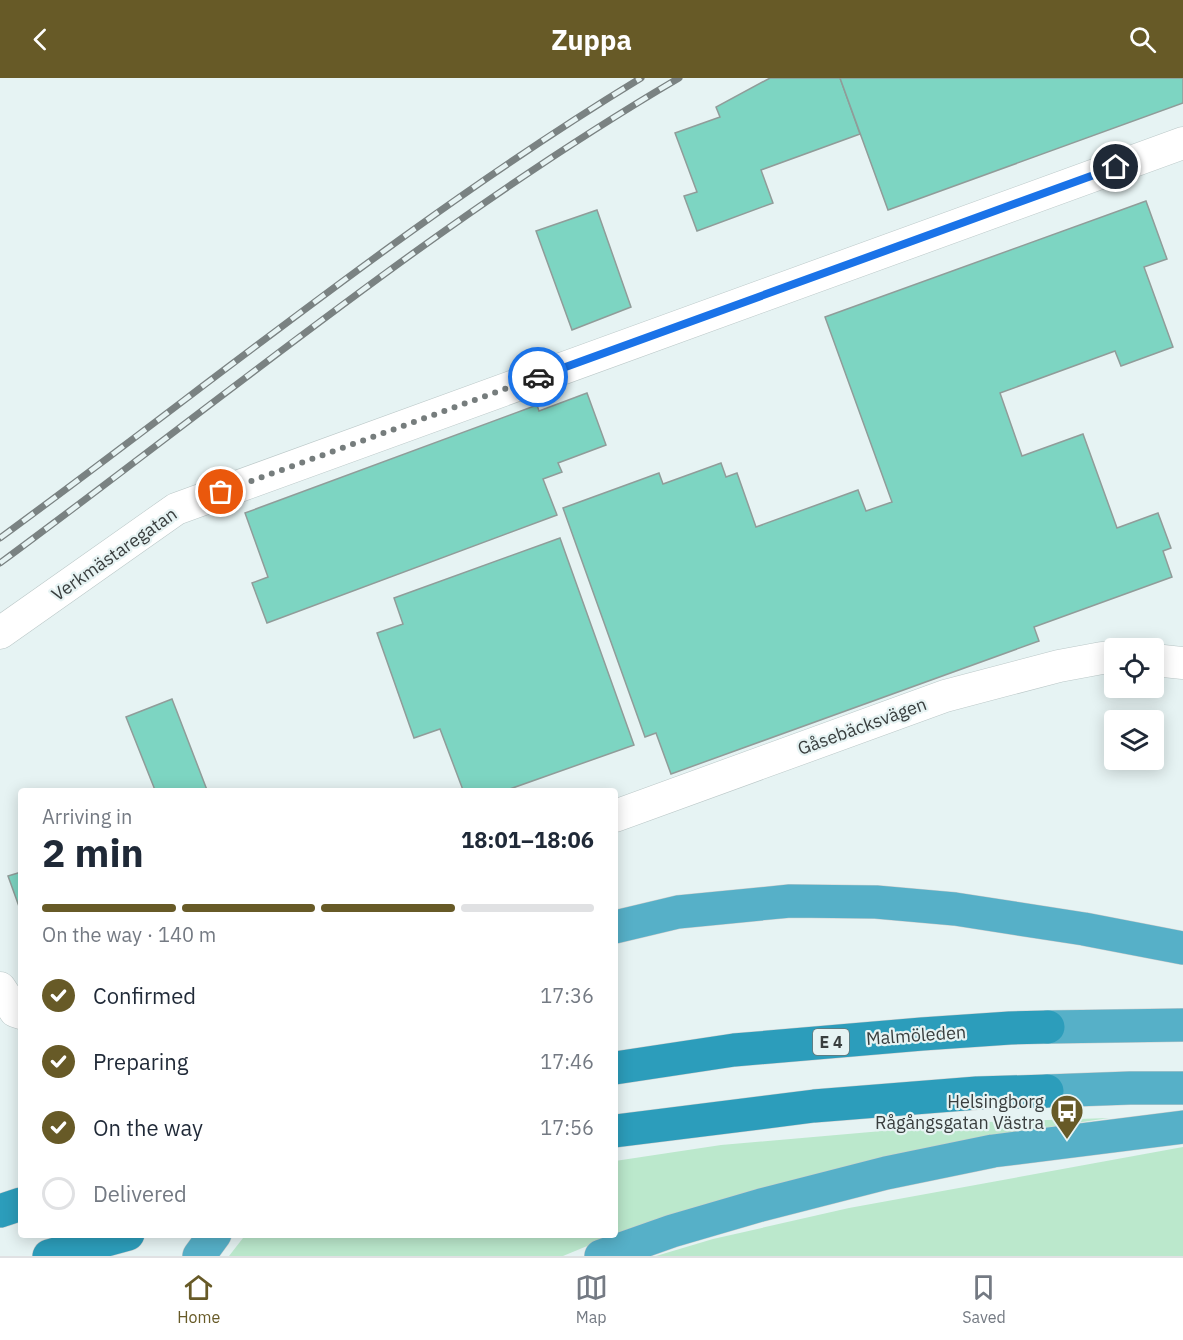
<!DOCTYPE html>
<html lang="en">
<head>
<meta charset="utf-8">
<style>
	body { margin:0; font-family:"IBM Plex Sans",sans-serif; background:#f2f2f3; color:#1f2937; height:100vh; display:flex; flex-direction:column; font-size:22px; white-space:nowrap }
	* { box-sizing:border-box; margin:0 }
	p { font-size:20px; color:#747a83 }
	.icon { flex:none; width:33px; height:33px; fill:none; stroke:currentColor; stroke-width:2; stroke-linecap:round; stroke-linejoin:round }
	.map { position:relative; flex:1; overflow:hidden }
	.panel { position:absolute; left:18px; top:710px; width:600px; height:450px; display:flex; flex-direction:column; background:#fff; border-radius:6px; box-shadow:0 3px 15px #0003 }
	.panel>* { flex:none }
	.tools { position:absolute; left:1104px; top:560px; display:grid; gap:12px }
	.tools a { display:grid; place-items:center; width:60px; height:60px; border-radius:6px; background:#fff; box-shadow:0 3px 15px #0003; font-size:30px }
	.pin { position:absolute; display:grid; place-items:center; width:51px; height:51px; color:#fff; margin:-26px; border:3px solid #fff; border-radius:50%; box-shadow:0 2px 6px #0007 }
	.courier { position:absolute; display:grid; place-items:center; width:60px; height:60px; margin:-30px; border:4px solid #1a73e8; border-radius:50%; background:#fff; color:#222; box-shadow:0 2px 8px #0007 }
	.overview em { font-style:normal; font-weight:700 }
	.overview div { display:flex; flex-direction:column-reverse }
	.overview { display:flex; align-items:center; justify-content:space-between; height:102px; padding:0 24px }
	h1 { font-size:39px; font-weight:700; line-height:45px }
	.bar { display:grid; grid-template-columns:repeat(4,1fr); gap:9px 6px; align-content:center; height:72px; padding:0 24px }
	.bar i { height:8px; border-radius:4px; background:#e0e1e3 }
	.bar .current { background:#675a27 }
	.bar p { grid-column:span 4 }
	ol { padding:0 24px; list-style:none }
	li { display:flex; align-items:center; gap:18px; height:66px }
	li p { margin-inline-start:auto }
	li .icon { padding:6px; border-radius:50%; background:#675a27; color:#fff; stroke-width:4 }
	li:last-child { color:#747a83 }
	li i { width:33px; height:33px; border:3px solid #e0e1e3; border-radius:50% }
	header { display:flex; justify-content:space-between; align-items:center; height:78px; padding:0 24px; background:#675a27; color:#fff; font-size:27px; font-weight:700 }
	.menu { display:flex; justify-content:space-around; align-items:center; height:84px; border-top:2px solid #e0e1e3; background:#fff; font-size:16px; color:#747a83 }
	.menu a { display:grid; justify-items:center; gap:3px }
	.menu .current { color:#675a27 }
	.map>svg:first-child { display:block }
	.green { fill:#bbe8cc }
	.building { fill:#7dd5c2; stroke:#909c99; stroke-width:1.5 }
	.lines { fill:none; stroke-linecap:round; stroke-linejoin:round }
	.minor-casing { stroke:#bbc8c8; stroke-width:33 }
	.trunk-casing { stroke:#cccdcd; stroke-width:34 }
	.motorway-casing { stroke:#cccdcd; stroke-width:34 }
	.minor { stroke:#fff; stroke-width:32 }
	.trunk { stroke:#56b0c8; stroke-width:33 }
	.motorway { stroke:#2c9dbb; stroke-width:33 }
	.rail-casing { stroke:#7a8282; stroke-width:7 }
	.rail { stroke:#e6f3f3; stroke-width:4.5; stroke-dasharray:14; stroke-linecap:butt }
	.done { stroke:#767d7d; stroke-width:6; stroke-dasharray:0 10.8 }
	.route { stroke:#1a73e8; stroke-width:8 }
	.labels { text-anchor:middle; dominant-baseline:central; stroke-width:4.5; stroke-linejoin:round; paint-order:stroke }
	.shield { fill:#e6f3f3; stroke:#6d7474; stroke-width:1.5 }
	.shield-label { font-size:16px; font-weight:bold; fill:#393e3e }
	.street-label { font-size:18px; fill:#393e3e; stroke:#e6f3f3 }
	.poi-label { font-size:18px; fill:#393e3e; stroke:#e6f3f3; text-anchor:end }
</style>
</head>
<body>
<header><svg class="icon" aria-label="back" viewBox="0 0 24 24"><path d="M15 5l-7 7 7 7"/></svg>Zuppa<svg class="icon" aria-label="search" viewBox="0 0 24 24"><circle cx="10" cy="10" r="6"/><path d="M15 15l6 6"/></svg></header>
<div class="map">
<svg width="1183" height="1178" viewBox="0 0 1183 1178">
	<rect width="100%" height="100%" fill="#e6f3f3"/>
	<g class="green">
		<path d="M 1109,1040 L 983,1059 L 592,1166 L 563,1178 L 229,1178 L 243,1160 L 255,1157 L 615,1156 L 615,1083 L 721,1067 L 985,1044 Z"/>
		<path d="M 1183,1069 L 1183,1178 L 656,1178 L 713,1161 L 849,1130 Z"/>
	</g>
	<g class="building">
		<path d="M 770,0 L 840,0 L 860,56 L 761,92 L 773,125 L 697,153 L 684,118 L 697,114 L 675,55 L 720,39 L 716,29 Z"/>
		<path d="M 840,0 L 1183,0 L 1183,25 L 888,132 Z"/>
		<path d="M 1146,123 L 1167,181 L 1144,189 L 1173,269 L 1121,288 L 1115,273 L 1000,315 L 1022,378 L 1083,356 L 1117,450 L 1158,435 L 1171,470 L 1163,473 L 1172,499 L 1034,549 L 1039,563 L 671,696 L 656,655 L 645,659 L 563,430 L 659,395 L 663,406 L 721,385 L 726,399 L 737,395 L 756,449 L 858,412 L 866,433 L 892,424 L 825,239 Z"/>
		<path d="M 597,132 L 631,229 L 572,252 L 536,153 Z"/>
		<path d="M 587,315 L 606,367 L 558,385 L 562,394 L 543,401 L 557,437 L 267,545 L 252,505 L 268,499 L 245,435 L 537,327 L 539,333 Z"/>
		<path d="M 560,460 L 634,667 L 507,712 L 463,712 L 440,651 L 414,660 L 377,555 L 403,546 L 394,520 Z"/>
		<path d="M 172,621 L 207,712 L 155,712 L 126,639 Z"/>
		<path d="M 21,794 L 21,834 L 8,798 Z"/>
	</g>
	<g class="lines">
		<defs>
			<g id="minor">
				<path d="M 0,555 L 176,431 L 1183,65"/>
				<path d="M 1154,582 L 1183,585"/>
				<path d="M 615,738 L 945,618 L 1059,588 L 1102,580 L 1114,580"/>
				<path d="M 0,910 L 15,933 L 21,935"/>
			</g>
			<g id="trunk">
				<path d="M 615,849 L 678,834 L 790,823 L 876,824 L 955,831 L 1084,851 L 1183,870"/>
				<path d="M 1048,949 L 1183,947"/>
				<path d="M 1047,1013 L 1130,1010 L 1183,1010"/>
				<path d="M 199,1178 L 215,1156"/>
				<path d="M 601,1178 L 672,1153 L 761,1127 L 886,1095 L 993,1073 L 1183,1049"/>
			</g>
			<g id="motorway">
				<path d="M 615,990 L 734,972 L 922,956 L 1010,950 L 1048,949"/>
				<path d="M 615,1053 L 814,1028 L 977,1015 L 1047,1013"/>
				<path d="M 0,1133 L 21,1126"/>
				<path d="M 49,1178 L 128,1156"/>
			</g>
		</defs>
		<use href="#minor" class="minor-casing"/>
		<use href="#trunk" class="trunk-casing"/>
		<use href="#motorway" class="motorway-casing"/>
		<use href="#minor" class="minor"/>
		<use href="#trunk" class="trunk"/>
		<use href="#motorway" class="motorway"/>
		<defs>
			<g id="rail">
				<path d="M 0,460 C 212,305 416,137 641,0"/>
				<path d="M 0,485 C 224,320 439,141 679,0"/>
			</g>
		</defs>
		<use href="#rail" class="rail-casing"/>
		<use href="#rail" class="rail"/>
	</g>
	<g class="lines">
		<path class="done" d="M 221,414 L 538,299"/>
		<path class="route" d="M 538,299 L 1116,89"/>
	</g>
	<defs>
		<symbol id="bus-pin" viewBox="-11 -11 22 30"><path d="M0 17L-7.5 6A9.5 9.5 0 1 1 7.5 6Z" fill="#675a27" stroke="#e6f3f3"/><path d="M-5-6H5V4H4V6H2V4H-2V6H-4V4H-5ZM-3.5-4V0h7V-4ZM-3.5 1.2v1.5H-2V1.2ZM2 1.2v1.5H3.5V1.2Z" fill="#fff"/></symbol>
	</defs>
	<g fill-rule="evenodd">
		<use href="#bus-pin" x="1048" y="1014" width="38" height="52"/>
	</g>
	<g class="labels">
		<rect class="shield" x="813" y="951" width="36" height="26" rx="4.5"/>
		<g class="shield-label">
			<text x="831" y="964">E 4</text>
		</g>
		<g class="street-label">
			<text transform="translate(114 476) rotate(-35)">Verkmästaregatan</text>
			<text transform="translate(862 648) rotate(-20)">Gåsebäcksvägen</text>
			<text transform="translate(916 957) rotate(-4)">Malmöleden</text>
		</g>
		<g class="poi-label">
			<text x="1044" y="1023">Helsingborg<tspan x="1044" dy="21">Rågångsgatan Västra</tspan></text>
		</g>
	</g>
</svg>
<div class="tools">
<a><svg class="icon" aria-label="locate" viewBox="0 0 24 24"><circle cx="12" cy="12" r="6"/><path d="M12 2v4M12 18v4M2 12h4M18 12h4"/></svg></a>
<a><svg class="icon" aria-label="layers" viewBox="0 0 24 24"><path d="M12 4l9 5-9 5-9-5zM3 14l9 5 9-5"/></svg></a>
</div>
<div class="pin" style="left:221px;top:414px;background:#ea580c"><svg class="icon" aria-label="bag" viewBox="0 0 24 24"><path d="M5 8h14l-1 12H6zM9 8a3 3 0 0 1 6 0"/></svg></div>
<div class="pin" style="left:1116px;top:89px;background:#1f2937"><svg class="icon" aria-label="home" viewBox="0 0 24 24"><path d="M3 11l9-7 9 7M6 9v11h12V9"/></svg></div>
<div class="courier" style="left:538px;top:299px"><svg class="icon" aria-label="car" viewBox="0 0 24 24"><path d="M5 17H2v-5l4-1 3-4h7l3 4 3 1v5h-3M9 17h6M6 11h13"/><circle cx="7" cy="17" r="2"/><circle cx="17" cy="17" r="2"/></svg></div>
<section class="panel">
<div class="overview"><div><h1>2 min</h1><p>Arriving in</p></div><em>18:01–18:06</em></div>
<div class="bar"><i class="current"></i><i class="current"></i><i class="current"></i><i></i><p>On the way · 140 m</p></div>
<ol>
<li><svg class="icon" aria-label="check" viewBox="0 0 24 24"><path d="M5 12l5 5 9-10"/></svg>Confirmed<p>17:36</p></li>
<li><svg class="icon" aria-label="check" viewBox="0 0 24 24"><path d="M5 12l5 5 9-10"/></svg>Preparing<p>17:46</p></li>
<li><svg class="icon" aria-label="check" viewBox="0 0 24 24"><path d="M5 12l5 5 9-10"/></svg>On the way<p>17:56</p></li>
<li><i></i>Delivered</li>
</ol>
</section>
</div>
<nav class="menu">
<a class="current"><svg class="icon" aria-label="home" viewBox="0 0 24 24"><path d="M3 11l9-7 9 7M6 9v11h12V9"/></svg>Home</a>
<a><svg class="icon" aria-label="map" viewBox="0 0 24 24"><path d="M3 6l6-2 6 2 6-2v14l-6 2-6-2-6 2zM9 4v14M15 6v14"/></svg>Map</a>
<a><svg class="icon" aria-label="saved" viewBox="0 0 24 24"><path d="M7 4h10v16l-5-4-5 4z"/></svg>Saved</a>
</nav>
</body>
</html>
